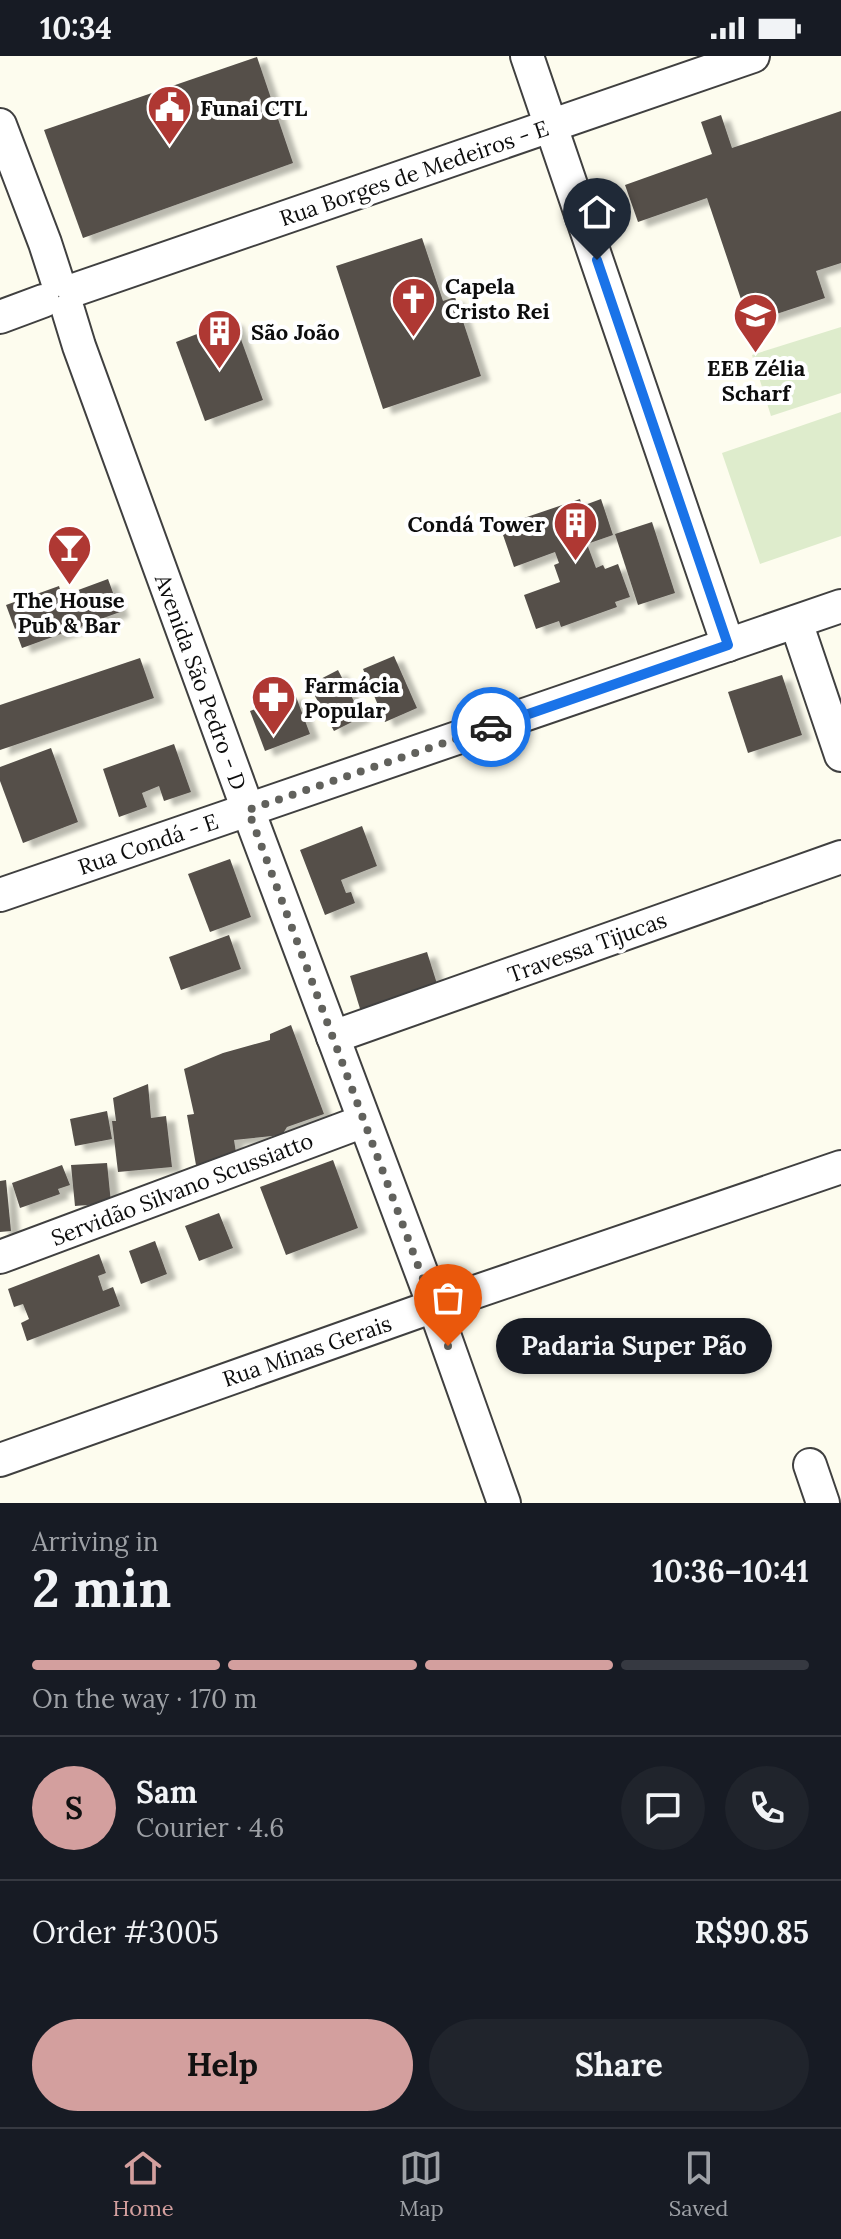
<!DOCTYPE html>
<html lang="en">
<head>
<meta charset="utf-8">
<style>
	body { margin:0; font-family:Lora,serif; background:#20242c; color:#f1f3f6; height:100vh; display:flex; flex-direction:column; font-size:30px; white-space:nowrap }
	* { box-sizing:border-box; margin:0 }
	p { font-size:26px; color:#9ea1a6 }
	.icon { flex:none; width:44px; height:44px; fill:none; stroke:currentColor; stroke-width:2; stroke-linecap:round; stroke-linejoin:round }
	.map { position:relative; height:1447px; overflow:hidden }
	.panel { display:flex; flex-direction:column; background:#171b24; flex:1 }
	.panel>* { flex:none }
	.pin { position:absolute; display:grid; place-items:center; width:68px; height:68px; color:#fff; margin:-82px -34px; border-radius:50% 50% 50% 0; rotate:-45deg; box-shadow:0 0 8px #0007 }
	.pin .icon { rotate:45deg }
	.courier { position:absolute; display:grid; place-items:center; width:80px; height:80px; margin:-40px; border:6px solid #1a73e8; border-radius:50%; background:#fff; color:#222; box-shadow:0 2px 10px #0007 }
	.bubble { position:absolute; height:56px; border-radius:28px; background:#171b24; box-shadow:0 2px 6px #0004; font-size:26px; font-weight:800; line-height:56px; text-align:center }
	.overview em { font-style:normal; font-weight:800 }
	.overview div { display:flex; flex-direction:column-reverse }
	.overview { display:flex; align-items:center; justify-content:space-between; height:136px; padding:0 32px }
	h1 { font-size:52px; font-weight:800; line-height:60px }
	.bar { display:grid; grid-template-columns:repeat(4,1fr); gap:12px 8px; align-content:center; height:96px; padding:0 32px }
	.bar i { height:10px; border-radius:6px; background:#363941 }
	.bar .current { background:#d39f9e }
	.bar p { grid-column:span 4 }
	.line { display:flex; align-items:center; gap:20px; padding:0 32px; border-top:2px solid #363941 }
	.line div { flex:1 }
	.round { display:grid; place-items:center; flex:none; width:84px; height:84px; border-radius:42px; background:#20242c }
	.button { display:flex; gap:16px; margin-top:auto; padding:16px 32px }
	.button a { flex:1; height:92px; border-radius:48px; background:#d39f9e; color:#111; font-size:32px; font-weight:800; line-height:92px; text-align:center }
	.button a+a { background:#20242c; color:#f1f3f6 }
	.status { display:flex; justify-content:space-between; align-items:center; height:56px; padding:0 40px; background:#171b24; direction:ltr }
	.status svg { height:22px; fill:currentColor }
	.dock { display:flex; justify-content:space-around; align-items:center; height:112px; border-top:2px solid #363941; background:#171b24; font-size:22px; color:#9ea1a6 }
	.dock a { display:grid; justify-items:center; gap:4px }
	.dock .current { color:#d39f9e }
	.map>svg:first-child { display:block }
	.pitch { fill:#deeccc }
	.building { fill:#544f4a; filter:url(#shadow) }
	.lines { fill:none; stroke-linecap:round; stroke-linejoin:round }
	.minor-casing { stroke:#404040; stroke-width:36 }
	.minor { stroke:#fff; stroke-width:32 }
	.done { stroke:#61615c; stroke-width:8; stroke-dasharray:0 14.4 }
	.route { stroke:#1a73e8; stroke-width:10 }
	.labels { text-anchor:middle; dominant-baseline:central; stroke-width:8; stroke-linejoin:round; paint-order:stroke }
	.poi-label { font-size:22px; font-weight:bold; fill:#0d0d0d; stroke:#fff; text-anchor:start }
	.street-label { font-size:22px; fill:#0d0d0d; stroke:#fff }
</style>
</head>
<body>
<div class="status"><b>10:34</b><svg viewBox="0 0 49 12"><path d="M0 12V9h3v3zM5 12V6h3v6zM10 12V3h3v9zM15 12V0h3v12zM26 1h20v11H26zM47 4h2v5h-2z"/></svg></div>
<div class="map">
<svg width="841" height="1447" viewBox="0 0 841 1447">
	<defs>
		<filter id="shadow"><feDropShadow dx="9" dy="5" stdDeviation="2" flood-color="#0004"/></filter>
	</defs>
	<rect width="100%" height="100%" fill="#fdfcee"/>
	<g class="pitch">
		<path d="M 841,271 L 841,337 L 771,360 L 752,299 Z"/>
		<path d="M 841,356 L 841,480 L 760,508 L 722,397 Z"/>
	</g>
	<g class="building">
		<path d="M 257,1 L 293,107 L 83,182 L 44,74 Z"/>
		<path d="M 841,55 L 841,207 L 816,215 L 825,242 L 749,267 L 707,142 L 638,166 L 625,129 L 712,98 L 701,66 L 721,59 L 732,92 Z"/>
		<path d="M 422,182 L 443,245 L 455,241 L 481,320 L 383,353 L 336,210 Z"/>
		<path d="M 234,264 L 263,344 L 205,365 L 176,286 Z"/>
		<path d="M 580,443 L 582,450 L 601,443 L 613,479 L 587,488 L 596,512 L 603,509 L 605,513 L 618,508 L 630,541 L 615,546 L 617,551 L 561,571 L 559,565 L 536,573 L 524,539 L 560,526 L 554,509 L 559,507 L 555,496 L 514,511 L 502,476 L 523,469 L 521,463 Z"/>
		<path d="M 652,466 L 675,537 L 638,549 L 615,478 Z"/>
		<path d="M 108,523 L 120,556 L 98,564 L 99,570 L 88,574 L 86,569 L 22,592 L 6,549 L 59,530 L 62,540 Z"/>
		<path d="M 394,600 L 417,652 L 385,666 L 363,613 Z"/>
		<path d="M 140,602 L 154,642 L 0,694 L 0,649 Z"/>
		<path d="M 338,614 L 362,661 L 334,675 L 309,629 Z"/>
		<path d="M 782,619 L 802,679 L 748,697 L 728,636 Z"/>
		<path d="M 295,638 L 310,678 L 265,695 L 250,655 Z"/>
		<path d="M 174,688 L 191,736 L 164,745 L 159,730 L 142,737 L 147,751 L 119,761 L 103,713 Z"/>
		<path d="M 51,692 L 78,766 L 23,787 L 0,725 L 0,711 Z"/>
		<path d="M 362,770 L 377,810 L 341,824 L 346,837 L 351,836 L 355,847 L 325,859 L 300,794 Z"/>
		<path d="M 230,803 L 251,861 L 210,876 L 188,818 Z"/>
		<path d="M 229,879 L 241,913 L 181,934 L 169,901 Z"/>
		<path d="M 427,896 L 438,931 L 361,956 L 350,920 Z"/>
		<path d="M 291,969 L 324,1058 L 287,1071 L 282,1079 L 234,1084 L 237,1103 L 196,1109 L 187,1059 L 194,1058 L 184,1013 L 223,997 L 270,984 L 270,978 Z"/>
		<path d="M 148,1028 L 151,1062 L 166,1060 L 172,1111 L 118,1116 L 112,1065 L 116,1065 L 113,1042 Z"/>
		<path d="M 107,1055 L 112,1083 L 75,1090 L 70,1063 Z"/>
		<path d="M 333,1104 L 358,1172 L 286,1199 L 260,1131 Z"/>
		<path d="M 107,1107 L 111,1147 L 75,1150 L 71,1109 Z"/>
		<path d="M 62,1109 L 70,1129 L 58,1133 L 60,1138 L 20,1152 L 12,1127 Z"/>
		<path d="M 6,1124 L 11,1175 L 0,1176 L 0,1125 Z"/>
		<path d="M 219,1157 L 233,1192 L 199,1205 L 185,1170 Z"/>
		<path d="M 155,1185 L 167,1218 L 141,1228 L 129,1195 Z"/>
		<path d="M 99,1198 L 106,1217 L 98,1220 L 103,1235 L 113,1231 L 120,1250 L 27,1285 L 21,1267 L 29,1263 L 23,1248 L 14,1251 L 8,1233 Z"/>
	</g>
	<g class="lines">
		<defs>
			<g id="minor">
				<path d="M 527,0 L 728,589"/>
				<path d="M 0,69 L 45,187 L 57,224"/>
				<path d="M 74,234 L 753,0"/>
				<path d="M 68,254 L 79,290 L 248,754 L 434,1250 L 504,1447"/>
				<path d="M 0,261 L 43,245"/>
				<path d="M 796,566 L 841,699"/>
				<path d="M 0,839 L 841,550"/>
				<path d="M 333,981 L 841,801"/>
				<path d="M 0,1201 L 364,1065"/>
				<path d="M 0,1404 L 434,1250 L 841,1111"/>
				<path d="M 810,1409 L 823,1447"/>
			</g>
		</defs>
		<use href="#minor" class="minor-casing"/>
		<use href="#minor" class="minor"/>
	</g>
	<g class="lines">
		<path class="done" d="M 448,1290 L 248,754 L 491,671"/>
		<path class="route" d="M 491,671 L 728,589 L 597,204"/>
	</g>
	<defs>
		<symbol id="civic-pin" viewBox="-11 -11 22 30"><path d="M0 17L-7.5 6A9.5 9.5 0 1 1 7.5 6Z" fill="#af3833" stroke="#fff"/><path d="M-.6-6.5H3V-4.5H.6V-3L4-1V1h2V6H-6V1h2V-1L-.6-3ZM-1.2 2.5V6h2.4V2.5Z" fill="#fff"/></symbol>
		<symbol id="church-pin" viewBox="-11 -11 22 30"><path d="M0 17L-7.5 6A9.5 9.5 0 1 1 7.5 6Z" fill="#af3833" stroke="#fff"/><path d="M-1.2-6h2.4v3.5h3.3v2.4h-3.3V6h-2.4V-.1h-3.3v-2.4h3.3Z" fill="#fff"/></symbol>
		<symbol id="school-pin" viewBox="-11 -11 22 30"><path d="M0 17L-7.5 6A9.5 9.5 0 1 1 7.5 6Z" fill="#af3833" stroke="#fff"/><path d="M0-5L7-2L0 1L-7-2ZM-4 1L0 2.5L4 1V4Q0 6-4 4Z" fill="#fff"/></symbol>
		<symbol id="building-pin" viewBox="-11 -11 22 30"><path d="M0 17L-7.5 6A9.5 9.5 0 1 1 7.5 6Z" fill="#af3833" stroke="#fff"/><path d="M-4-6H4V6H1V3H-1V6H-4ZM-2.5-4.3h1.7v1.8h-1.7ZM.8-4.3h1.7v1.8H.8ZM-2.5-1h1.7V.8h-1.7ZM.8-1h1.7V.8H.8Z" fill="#fff"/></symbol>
		<symbol id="bar-pin" viewBox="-11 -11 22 30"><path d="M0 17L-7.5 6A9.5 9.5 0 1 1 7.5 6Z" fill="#af3833" stroke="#fff"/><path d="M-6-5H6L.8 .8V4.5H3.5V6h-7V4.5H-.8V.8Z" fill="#fff"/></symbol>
		<symbol id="pharmacy-pin" viewBox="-11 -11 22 30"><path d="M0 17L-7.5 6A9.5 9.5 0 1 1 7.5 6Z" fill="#af3833" stroke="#fff"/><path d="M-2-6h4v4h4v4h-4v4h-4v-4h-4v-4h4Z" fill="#fff"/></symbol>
	</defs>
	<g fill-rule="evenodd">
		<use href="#civic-pin" x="144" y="26" width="51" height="69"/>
		<use href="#church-pin" x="388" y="218" width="51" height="69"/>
		<use href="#school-pin" x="730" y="234" width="51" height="69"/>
		<use href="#building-pin" x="194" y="250" width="51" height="69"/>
		<use href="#building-pin" x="550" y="442" width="51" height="69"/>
		<use href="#bar-pin" x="44" y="466" width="51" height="69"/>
		<use href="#pharmacy-pin" x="248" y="616" width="51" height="69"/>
	</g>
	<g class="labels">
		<g class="poi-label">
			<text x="200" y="52">Funai CTL</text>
			<text x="445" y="230">Capela<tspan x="445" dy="25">Cristo Rei</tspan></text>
			<text x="251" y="276">São João</text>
			<text x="756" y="312" text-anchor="middle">EEB Zélia<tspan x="756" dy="25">Scharf</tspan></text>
			<text x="545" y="468" text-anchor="end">Condá Tower</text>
			<text x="69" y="544" text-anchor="middle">The House<tspan x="69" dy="25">Pub &amp; Bar</tspan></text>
			<text x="304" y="629">Farmácia<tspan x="304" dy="25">Popular</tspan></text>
		</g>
		<g class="street-label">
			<text transform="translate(414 117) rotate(-19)">Rua Borges de Medeiros - E</text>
			<text transform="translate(201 626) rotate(70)">Avenida São Pedro - D</text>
			<text transform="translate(148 788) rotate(-19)">Rua Condá - E</text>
			<text transform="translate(587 891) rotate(-20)">Travessa Tijucas</text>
			<text transform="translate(182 1133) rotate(-21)">Servidão Silvano Scussiatto</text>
			<text transform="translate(307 1295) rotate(-19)">Rua Minas Gerais</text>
		</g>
	</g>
</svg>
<div class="pin" style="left:448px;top:1290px;background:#ea580c"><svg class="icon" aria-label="bag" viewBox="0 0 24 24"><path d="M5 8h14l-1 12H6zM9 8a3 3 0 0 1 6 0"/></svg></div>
<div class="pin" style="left:597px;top:204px;background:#1f2937"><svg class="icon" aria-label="home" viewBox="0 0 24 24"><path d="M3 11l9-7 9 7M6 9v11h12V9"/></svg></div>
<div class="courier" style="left:491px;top:671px"><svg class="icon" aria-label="car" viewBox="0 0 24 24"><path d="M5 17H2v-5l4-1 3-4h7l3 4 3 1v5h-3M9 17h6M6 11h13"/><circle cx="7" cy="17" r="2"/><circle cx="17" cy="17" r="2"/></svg></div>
<div class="bubble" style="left:496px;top:1262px;width:276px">Padaria Super Pão</div>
</div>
<section class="panel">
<div class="overview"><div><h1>2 min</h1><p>Arriving in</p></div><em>10:36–10:41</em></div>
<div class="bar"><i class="current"></i><i class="current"></i><i class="current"></i><i></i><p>On the way · 170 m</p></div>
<div class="line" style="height:144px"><b class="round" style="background:#d39f9e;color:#111">S</b><div><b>Sam</b><p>Courier · 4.6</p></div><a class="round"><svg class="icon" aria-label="chat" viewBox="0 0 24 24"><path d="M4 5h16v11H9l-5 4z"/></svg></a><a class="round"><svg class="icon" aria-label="phone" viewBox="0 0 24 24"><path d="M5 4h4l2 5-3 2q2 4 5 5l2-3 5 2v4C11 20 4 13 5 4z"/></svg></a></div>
<div class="line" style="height:104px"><div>Order #3005</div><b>R$90.85</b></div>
<div class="button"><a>Help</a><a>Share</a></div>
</section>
<nav class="dock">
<a class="current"><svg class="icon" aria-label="home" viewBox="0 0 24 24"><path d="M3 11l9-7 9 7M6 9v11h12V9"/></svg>Home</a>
<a><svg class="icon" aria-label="map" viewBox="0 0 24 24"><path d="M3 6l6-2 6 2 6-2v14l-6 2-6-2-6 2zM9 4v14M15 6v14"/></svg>Map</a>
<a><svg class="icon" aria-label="saved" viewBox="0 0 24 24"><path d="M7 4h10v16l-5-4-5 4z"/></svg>Saved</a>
</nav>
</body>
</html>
